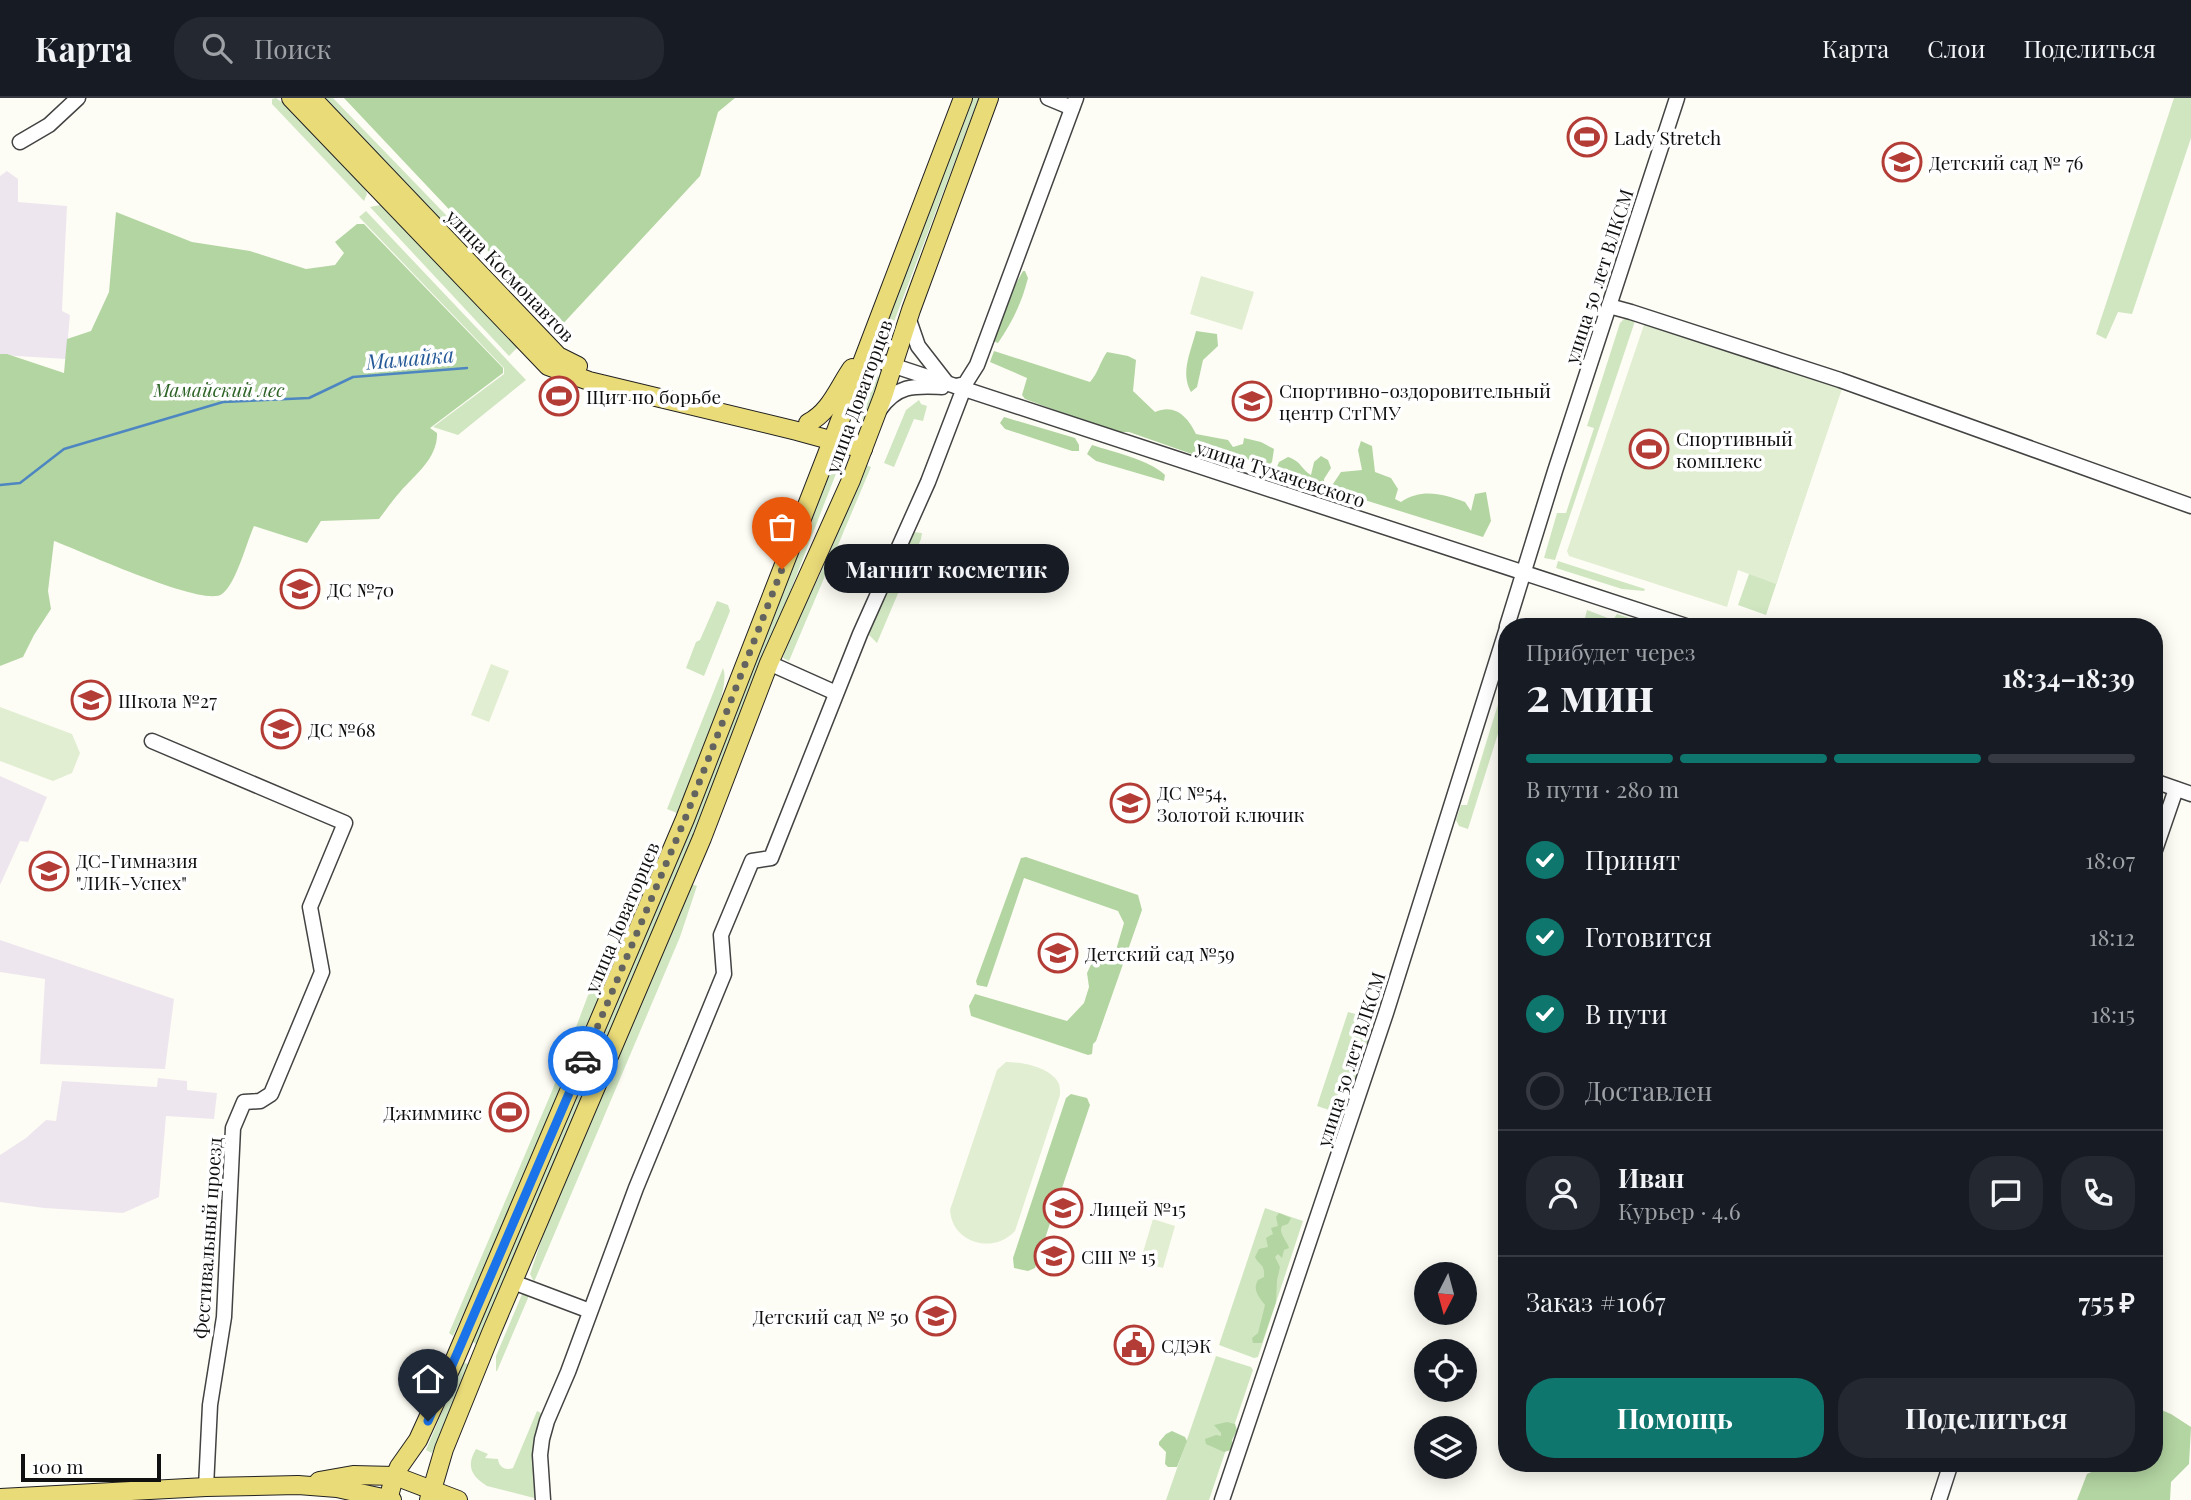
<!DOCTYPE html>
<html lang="ru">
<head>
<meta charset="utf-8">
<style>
	body { margin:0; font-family:"Playfair Display",serif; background:#242831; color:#f1f3f6; height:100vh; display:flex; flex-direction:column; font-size:26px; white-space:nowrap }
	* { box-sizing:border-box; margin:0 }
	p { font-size:23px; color:#9ea1a6 }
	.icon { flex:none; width:38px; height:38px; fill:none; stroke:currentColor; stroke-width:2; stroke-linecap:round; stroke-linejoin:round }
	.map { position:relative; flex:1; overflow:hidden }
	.details { position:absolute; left:1498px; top:520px; width:665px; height:854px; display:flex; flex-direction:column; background:#171b24; border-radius:28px; box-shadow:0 4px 18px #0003 }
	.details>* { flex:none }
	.needle { width:46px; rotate:186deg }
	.buttons { position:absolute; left:1414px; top:1164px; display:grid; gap:14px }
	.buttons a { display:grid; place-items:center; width:63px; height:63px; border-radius:50%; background:#171b24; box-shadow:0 4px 18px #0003; font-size:35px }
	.scale { position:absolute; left:21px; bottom:18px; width:140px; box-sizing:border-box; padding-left:7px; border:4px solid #101010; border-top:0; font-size:19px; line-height:24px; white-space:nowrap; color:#101010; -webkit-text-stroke:5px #fff; paint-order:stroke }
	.pin { position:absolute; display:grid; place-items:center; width:60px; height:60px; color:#fff; margin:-72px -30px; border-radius:50% 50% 50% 0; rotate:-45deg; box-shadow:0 0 7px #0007 }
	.pin .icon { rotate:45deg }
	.courier { position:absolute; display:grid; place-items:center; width:70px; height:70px; margin:-35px; border:5px solid #1a73e8; border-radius:50%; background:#fff; color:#222; box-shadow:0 2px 9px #0007 }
	.bubble { position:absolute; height:49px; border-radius:24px; background:#171b24; box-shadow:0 4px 18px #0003; font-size:23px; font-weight:700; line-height:49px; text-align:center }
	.head em { font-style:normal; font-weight:700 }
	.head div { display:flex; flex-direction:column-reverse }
	.head { display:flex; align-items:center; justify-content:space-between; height:119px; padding:0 28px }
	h1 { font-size:46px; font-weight:700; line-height:52px }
	.bar { display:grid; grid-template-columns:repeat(4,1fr); gap:10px 7px; align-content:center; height:84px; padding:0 28px }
	.bar i { height:9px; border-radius:5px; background:#363941 }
	.bar .on { background:#0f766e }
	.bar p { grid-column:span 4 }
	.line { display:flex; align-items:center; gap:18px; padding:0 28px; border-top:2px solid #363941 }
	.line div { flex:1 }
	.round { display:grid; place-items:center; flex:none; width:74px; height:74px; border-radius:28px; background:#242831 }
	ol { padding:0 28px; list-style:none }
	li { display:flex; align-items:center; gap:21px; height:77px }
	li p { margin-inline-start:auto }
	li .icon { padding:7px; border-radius:50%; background:#0f766e; color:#fff; stroke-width:4 }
	li:last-child { color:#9ea1a6 }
	li i { width:38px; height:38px; border:4px solid #363941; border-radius:50% }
	.cta { display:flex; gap:14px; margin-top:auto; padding:14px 28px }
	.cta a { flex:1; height:80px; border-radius:28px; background:#0f766e; color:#fff; font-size:28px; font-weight:700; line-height:80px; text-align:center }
	.cta a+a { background:#242831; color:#f1f3f6 }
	header { display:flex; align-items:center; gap:42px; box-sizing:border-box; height:98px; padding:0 35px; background:#171b24; border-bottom:2px solid #363941 }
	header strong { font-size:33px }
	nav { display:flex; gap:38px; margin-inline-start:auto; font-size:24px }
	.search { width:490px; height:63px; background:#242831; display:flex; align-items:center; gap:18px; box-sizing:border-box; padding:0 24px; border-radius:28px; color:#9ea1a6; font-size:26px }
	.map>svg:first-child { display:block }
	.industrial { fill:#eee6ee }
	.green { fill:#d0e6c1 }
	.forest { fill:#b3d5a2 }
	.pitch { fill:#e1eed2 }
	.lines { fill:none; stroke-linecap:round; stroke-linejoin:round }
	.stream { stroke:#4d86c0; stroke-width:2.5 }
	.minor-casing { stroke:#434343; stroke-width:17 }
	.major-casing { stroke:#212121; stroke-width:20 }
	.minor { stroke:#fff; stroke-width:14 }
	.major { stroke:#eadb79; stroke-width:18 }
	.done { stroke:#636360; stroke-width:7; stroke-dasharray:0 12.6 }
	.route { stroke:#1a73e8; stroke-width:9 }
	.labels { text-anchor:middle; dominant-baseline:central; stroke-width:7; stroke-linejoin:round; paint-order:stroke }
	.poi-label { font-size:19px; fill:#101010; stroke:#fff; text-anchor:start }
	.street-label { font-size:19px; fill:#101010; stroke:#fff }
	.park-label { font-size:19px; font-style:italic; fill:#2d6326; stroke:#fff }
	.water-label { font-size:21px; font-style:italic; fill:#255997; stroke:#fff }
</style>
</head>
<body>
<header>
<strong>Карта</strong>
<div class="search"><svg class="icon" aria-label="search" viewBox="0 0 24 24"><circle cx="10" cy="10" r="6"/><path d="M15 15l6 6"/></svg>Поиск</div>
<nav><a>Карта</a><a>Слои</a><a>Поделиться</a></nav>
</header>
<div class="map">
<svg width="2191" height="1402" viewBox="0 0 2191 1402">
	<rect width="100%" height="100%" fill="#fefdf5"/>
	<g class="industrial">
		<path d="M 7,73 L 18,81 L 18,104 L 67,108 L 62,213 L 70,217 L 66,261 L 0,257 L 0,78 Z"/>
		<path d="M 0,678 L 47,699 L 28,744 L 20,743 L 0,787 Z"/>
		<path d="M 0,842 L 174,901 L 165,971 L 40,966 L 45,881 L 0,874 Z"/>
		<path d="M 158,980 L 187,983 L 187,992 L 217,995 L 214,1021 L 166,1018 L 159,1099 L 123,1115 L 44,1110 L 0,1104 L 0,1057 L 26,1040 L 46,1022 L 56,1023 L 62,983 L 157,989 Z"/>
	</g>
	<g class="green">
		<path d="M 276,0 L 296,15 L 364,87 L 367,96 L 364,103 L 272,6 L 272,1 Z"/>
		<path d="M 320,0 L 333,0 L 474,146 L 476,152 L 472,156 Z"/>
		<path d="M 971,0 L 979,0 L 887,242 L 880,241 Z"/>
		<path d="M 2174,0 L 2191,0 L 2191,40 L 2132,216 L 2118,214 L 2106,241 L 2096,236 Z"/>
		<path d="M 380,107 L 384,109 L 518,249 L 509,258 L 370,109 Z"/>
		<path d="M 366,113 L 526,282 L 458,337 L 433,329 L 504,276 L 504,270 L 359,119 Z"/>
		<path d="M 1636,220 L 1555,462 L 1544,460 L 1557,415 L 1566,415 L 1594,330 L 1587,328 L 1620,225 L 1624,221 Z"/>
		<path d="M 869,274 L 873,274 L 878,277 L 879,282 L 865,319 L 860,323 L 855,322 L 851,317 L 866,276 Z"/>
		<path d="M 919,302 L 921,306 L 927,308 L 923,323 L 914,321 L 894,369 L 884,365 L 906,312 Z"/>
		<path d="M 837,352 L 844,355 L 699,728 L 477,1247 L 472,1243 Z"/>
		<path d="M 866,367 L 871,369 L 789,563 L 783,560 L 784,555 L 801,514 L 819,479 Z"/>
		<path d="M 1813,375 L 1766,517 L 1738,507 L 1749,476 Z"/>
		<path d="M 913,434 L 922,435 L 921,441 L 877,545 L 869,537 L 873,523 Z"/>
		<path d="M 1558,463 L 1645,491 L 1644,493 L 1622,491 L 1556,470 Z"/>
		<path d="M 717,503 L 728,507 L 730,513 L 704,578 L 686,570 L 696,544 L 700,542 Z"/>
		<path d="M 1587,512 L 1613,522 L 1617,516 L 1653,528 L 1609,528 L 1585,520 Z"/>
		<path d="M 723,570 C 733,591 688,691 677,715 L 667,711 Z"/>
		<path d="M 1507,577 L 1507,607 L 1468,731 L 1459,728 L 1456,722 L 1461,707 L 1467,707 Z"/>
		<path d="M 691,786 L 697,788 L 680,839 L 534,1184 L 530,1176 L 550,1117 Z"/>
		<path d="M 608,844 L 616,846 L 614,866 L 493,1152 L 453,1238 L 449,1235 L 552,993 Z"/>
		<path d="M 1348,914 L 1378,922 L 1357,981 L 1341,987 L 1332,1013 L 1317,1008 Z"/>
		<path d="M 1265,1110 L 1303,1123 L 1258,1259 L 1254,1260 L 1219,1247 Z"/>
		<path d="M 531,1193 L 497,1273 L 496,1273 L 496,1258 L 523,1194 Z"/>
		<path d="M 1216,1258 L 1251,1269 L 1253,1272 L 1209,1402 L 1166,1402 Z"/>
		<path d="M 463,1264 L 470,1267 L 432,1355 L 426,1352 Z"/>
		<path d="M 537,1313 L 543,1316 L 538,1401 L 487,1388 C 471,1378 466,1368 476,1351 L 488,1356 L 485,1360 L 498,1361 C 499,1369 505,1373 513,1370 Z"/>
	</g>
	<g class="forest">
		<path d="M 344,0 L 735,0 L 718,14 L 700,78 L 560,229 Z"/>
		<path d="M 116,114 L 192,144 L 250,153 L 306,171 L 335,167 L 344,155 L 335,144 L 357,126 L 364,126 L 503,270 L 503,275 L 430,330 L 437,335 C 438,360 415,377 400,394 C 392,403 386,412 379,421 L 321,423 L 307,445 L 254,428 C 246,446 236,486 222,496 C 204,510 79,452 54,443 L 48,493 L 51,511 L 34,537 L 23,559 L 0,568 L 0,256 L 7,256 L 64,275 L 67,241 L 91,233 L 109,194 Z"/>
		<path d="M 1023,173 L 1025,173 L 1028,180 C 1022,204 1012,225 998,245 L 993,243 L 1010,196 Z"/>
		<path d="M 1196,233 L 1217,236 L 1218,248 L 1203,262 L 1197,289 L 1191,294 C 1180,274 1191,254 1196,233 Z"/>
		<path d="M 994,253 L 1090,284 C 1098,275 1100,264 1107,254 L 1128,258 L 1136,262 L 1133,293 L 1155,314 C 1175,305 1188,319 1196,336 L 1228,342 L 1233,349 L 1243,346 L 1244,340 L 1261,344 L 1274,351 L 1272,364 L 1267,369 L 1241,359 L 1231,363 L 1209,362 L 1129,334 L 1114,334 L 1025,301 L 1022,297 L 1027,280 L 990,264 Z"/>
		<path d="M 1004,319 L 1075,340 L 1079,347 L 1079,353 L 1072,353 L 1005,331 L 1000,325 Z"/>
		<path d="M 1361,343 L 1372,348 L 1375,374 L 1391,380 L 1398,391 L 1395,401 L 1401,404 C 1422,390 1443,396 1465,404 L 1471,413 L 1475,396 L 1486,394 L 1491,423 L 1483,439 L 1339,394 L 1333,386 L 1341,374 L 1362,372 L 1358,352 Z"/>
		<path d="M 1092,347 C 1113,354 1150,362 1165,377 L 1164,383 L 1096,363 L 1087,356 Z"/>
		<path d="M 1321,358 L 1328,362 L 1331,370 L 1324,381 L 1324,385 L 1313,385 L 1276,371 L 1279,364 L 1288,359 C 1301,363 1301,371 1311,377 L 1314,364 Z"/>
		<path d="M 1026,759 L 1138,797 L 1142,812 L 1096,943 L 1093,946 L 1092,956 L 1088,957 L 971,918 L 969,908 L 975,896 L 1067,923 L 1084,905 L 1089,889 L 1087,875 L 1098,852 L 1107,850 L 1116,852 L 1124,825 L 1118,813 L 1024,780 L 987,889 L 977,887 L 976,883 L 1021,760 Z"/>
		<path d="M 1071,996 L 1087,1000 L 1090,1007 L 1035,1170 L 1028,1173 L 1014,1170 L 1013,1160 L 1066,1000 Z"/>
		<path d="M 1279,1115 L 1291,1120 L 1288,1126 L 1282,1128 C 1278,1135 1287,1143 1289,1150 L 1284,1152 L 1282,1160 L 1278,1156 L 1275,1159 L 1280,1169 L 1277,1182 L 1276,1204 L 1262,1245 L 1253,1245 L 1252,1240 L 1258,1235 L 1265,1207 C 1259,1199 1252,1192 1258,1182 L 1264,1179 C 1265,1165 1259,1168 1255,1159 L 1259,1151 L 1268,1149 L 1266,1140 L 1273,1136 L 1271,1130 L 1278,1128 L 1276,1119 Z"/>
		<path d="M 2154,1309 L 2171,1316 L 2191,1329 L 2189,1366 L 2171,1384 L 2170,1402 L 2077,1402 L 2087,1376 L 2107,1367 L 2107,1365 L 2154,1365 Z"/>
		<path d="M 1227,1324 L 1235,1326 L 1237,1332 L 1232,1342 L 1233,1348 L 1231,1352 L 1224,1354 L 1206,1346 L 1205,1341 L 1216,1337 L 1221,1338 L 1221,1335 L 1214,1327 Z"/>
		<path d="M 1172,1333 L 1185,1339 L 1187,1343 L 1177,1369 L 1168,1369 L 1165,1366 L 1166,1354 L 1159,1347 L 1159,1344 L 1166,1336 Z"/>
	</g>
	<g class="pitch">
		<path d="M 1201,178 L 1254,194 L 1242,232 L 1190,216 Z"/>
		<path d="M 1646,221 L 1843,288 L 1776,486 L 1738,472 L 1727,509 L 1569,458 L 1567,453 Z"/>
		<path d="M 491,566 L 509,573 L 489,624 L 471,617 Z"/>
		<path d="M 0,609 L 72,636 L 80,655 L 72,675 L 53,683 L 0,663 Z"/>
		<path d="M 1006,964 C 1022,964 1051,969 1059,986 C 1060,989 1060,993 1060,997 L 1015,1133 C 993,1157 952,1145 950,1112 L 997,972 Z"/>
		<path d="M 1153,1121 L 1175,1128 L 1163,1170 L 1140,1164 Z"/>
	</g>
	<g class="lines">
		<path class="stream" d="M 0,387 L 20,385 L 64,351 L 223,304 L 309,300 L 353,279 L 467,270"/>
		<defs>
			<g id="minor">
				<path d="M 1048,0 L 1072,10"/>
				<path d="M 20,44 L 49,27 L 78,0"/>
				<path d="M 1609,208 L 1631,214 L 1840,282 L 2191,408"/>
				<path d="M 908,219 L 918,248 L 946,284"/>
				<path d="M 864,258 L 1686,528"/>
				<path d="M 956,288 L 965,286 L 977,267 L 1076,0"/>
				<path d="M 880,311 C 898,286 915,288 942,289"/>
				<path d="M 1507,528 L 1555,373 L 1677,0"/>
				<path d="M 769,565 L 836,595"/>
				<path d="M 152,643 L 345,725 L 310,809 L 322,874 L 271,996 L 260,1003 L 244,1004 L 233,1030 L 224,1219 L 210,1307 L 206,1389"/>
				<path d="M 2154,683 L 2191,696"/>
				<path d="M 2154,755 L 2176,691"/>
				<path d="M 513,1184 L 590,1213"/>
				<path d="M 543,1402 L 540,1357 L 542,1341 L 547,1323 L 568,1274 L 636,1090 L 724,876 L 721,837 L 752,763 L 771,760 L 860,536 L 928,384 L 964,290"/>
				<path d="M 1222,1402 L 1386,915 L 1507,530"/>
				<path d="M 1939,1402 L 1951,1365"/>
			</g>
			<g id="major">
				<path d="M 291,0 L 548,268 L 589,283 L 797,333 L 863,351"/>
				<path d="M 312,0 L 558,258 L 578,268"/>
				<path d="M 808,325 C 830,314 838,290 852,270"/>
				<path d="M 319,1383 L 353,1377 L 395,1378 L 458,1402"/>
				<path d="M 0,1400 L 206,1389 L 298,1387 L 337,1390 L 392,1402"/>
				<path d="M 388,1402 L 393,1383 L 399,1369 L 418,1342 L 455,1261 L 685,721 L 836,333 L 963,0"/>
				<path d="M 429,1402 L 444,1351 L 491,1235 L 702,740 L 769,565 L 851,382 L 883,298 L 911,212 L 989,0"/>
			</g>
		</defs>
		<use href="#minor" class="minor-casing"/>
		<use href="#major" class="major-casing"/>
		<use href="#minor" class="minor"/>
		<use href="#major" class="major"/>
	</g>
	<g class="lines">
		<path class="done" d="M 583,963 L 685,721 L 782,471"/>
		<path class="route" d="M 428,1323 L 583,963"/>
	</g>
	<defs>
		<symbol id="stadium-ring" viewBox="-11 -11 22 22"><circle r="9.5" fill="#fff" stroke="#b33d36" stroke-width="1.5"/><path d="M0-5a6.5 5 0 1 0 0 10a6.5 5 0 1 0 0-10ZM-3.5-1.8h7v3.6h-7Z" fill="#b33d36"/></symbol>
		<symbol id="school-ring" viewBox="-11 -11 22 22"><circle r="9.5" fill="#fff" stroke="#b33d36" stroke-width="1.5"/><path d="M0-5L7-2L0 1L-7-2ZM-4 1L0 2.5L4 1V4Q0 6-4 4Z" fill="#b33d36"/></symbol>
		<symbol id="university-ring" viewBox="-11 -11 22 22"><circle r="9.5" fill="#fff" stroke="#b33d36" stroke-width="1.5"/><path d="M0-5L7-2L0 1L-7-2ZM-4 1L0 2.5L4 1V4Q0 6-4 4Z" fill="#b33d36"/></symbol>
		<symbol id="civic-ring" viewBox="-11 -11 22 22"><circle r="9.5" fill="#fff" stroke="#b33d36" stroke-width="1.5"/><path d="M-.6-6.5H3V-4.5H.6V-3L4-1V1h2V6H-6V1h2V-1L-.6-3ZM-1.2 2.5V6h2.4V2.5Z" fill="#b33d36"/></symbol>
	</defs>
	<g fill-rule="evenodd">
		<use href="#stadium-ring" x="1565" y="17" width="44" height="44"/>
		<use href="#school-ring" x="1880" y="42" width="44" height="44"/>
		<use href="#stadium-ring" x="537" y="276" width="44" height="44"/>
		<use href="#university-ring" x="1230" y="281" width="44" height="44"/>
		<use href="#stadium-ring" x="1627" y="329" width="44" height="44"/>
		<use href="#school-ring" x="278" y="469" width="44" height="44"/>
		<use href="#school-ring" x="69" y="580" width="44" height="44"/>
		<use href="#school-ring" x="259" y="609" width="44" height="44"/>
		<use href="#school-ring" x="1108" y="683" width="44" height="44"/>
		<use href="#school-ring" x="27" y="751" width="44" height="44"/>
		<use href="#school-ring" x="1036" y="833" width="44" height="44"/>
		<use href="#stadium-ring" x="487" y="992" width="44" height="44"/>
		<use href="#school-ring" x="1041" y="1088" width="44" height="44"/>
		<use href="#school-ring" x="1032" y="1136" width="44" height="44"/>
		<use href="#school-ring" x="914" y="1196" width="44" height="44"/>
		<use href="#civic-ring" x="1112" y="1225" width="44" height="44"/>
	</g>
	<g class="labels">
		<g class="poi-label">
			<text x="1614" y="39">Lady Stretch</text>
			<text x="1929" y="64">Детский сад № 76</text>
			<text x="1279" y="292">Спортивно-оздоровительный<tspan x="1279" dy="22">центр СтГМУ</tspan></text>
			<text x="586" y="298">Щит по борьбе</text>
			<text x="1676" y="340">Спортивный<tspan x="1676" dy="22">комплекс</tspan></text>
			<text x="327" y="491">ДС №70</text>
			<text x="118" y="602">Школа №27</text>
			<text x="308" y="631">ДС №68</text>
			<text x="1157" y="694">ДС №54,<tspan x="1157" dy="22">Золотой ключик</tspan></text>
			<text x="76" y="762">ДС-Гимназия<tspan x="76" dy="22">"ЛИК-Успех"</tspan></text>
			<text x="1085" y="855">Детский сад №59</text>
			<text x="482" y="1014" text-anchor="end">Джиммикс</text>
			<text x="1090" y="1110">Лицей №15</text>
			<text x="1081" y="1158">СШ № 15</text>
			<text x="909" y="1218" text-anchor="end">Детский сад № 50</text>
			<text x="1161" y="1247">СДЭК</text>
		</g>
		<g class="street-label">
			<text transform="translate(511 177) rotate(46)">улица Космонавтов</text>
			<text transform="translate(1598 178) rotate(-72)">улица 50 лет ВЛКСМ</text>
			<text transform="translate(858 298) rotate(-70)">улица Доваторцев</text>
			<text transform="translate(1281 375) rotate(18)">улица Тухачевского</text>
			<text transform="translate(621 819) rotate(-67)">улица Доваторцев</text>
			<text transform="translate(1350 961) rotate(-72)">улица 50 лет ВЛКСМ</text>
			<text transform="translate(207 1140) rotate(-86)">Фестивальный проезд</text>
		</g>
		<g class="park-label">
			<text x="219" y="291">Мамайский лес</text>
		</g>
		<g class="water-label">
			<text transform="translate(410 259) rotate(-5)">Мамайка</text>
		</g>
	</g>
</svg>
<div class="buttons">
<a><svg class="needle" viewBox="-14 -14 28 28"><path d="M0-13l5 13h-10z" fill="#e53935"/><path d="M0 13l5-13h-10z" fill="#9ea1a6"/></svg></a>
<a><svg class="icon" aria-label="locate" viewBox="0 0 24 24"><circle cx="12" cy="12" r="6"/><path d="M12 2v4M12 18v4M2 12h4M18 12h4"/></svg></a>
<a><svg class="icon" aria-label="layers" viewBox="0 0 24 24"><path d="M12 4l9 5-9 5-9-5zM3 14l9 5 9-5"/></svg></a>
</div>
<div class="scale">100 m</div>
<div class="pin" style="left:782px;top:471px;background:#ea580c"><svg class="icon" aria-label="bag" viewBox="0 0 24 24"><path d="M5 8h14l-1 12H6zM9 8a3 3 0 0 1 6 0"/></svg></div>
<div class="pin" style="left:428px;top:1323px;background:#1f2937"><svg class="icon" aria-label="home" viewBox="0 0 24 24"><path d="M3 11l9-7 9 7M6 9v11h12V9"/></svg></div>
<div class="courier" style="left:583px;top:963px"><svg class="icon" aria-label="car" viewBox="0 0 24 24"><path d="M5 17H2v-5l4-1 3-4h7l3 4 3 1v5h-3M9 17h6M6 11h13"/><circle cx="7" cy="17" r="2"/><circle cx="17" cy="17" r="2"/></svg></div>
<div class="bubble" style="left:824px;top:446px;width:245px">Магнит косметик</div>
<section class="details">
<div class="head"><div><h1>2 мин</h1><p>Прибудет через</p></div><em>18:34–18:39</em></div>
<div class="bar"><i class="on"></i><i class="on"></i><i class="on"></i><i></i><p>В пути · 280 m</p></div>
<ol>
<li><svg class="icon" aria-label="check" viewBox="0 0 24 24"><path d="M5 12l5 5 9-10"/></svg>Принят<p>18:07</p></li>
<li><svg class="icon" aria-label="check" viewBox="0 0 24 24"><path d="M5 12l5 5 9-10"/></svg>Готовится<p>18:12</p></li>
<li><svg class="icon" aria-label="check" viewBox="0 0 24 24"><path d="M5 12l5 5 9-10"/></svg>В пути<p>18:15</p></li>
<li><i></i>Доставлен</li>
</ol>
<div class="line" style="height:126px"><a class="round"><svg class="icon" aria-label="person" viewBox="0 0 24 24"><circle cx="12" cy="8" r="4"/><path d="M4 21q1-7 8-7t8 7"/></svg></a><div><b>Иван</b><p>Курьер · 4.6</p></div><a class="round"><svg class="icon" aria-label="chat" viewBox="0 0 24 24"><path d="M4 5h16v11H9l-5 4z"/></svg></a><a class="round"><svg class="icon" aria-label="phone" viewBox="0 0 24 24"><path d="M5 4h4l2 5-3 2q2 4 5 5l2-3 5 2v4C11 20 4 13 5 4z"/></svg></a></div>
<div class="line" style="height:91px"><div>Заказ #1067</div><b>755 ₽</b></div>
<div class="cta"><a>Помощь</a><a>Поделиться</a></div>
</section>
</div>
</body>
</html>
